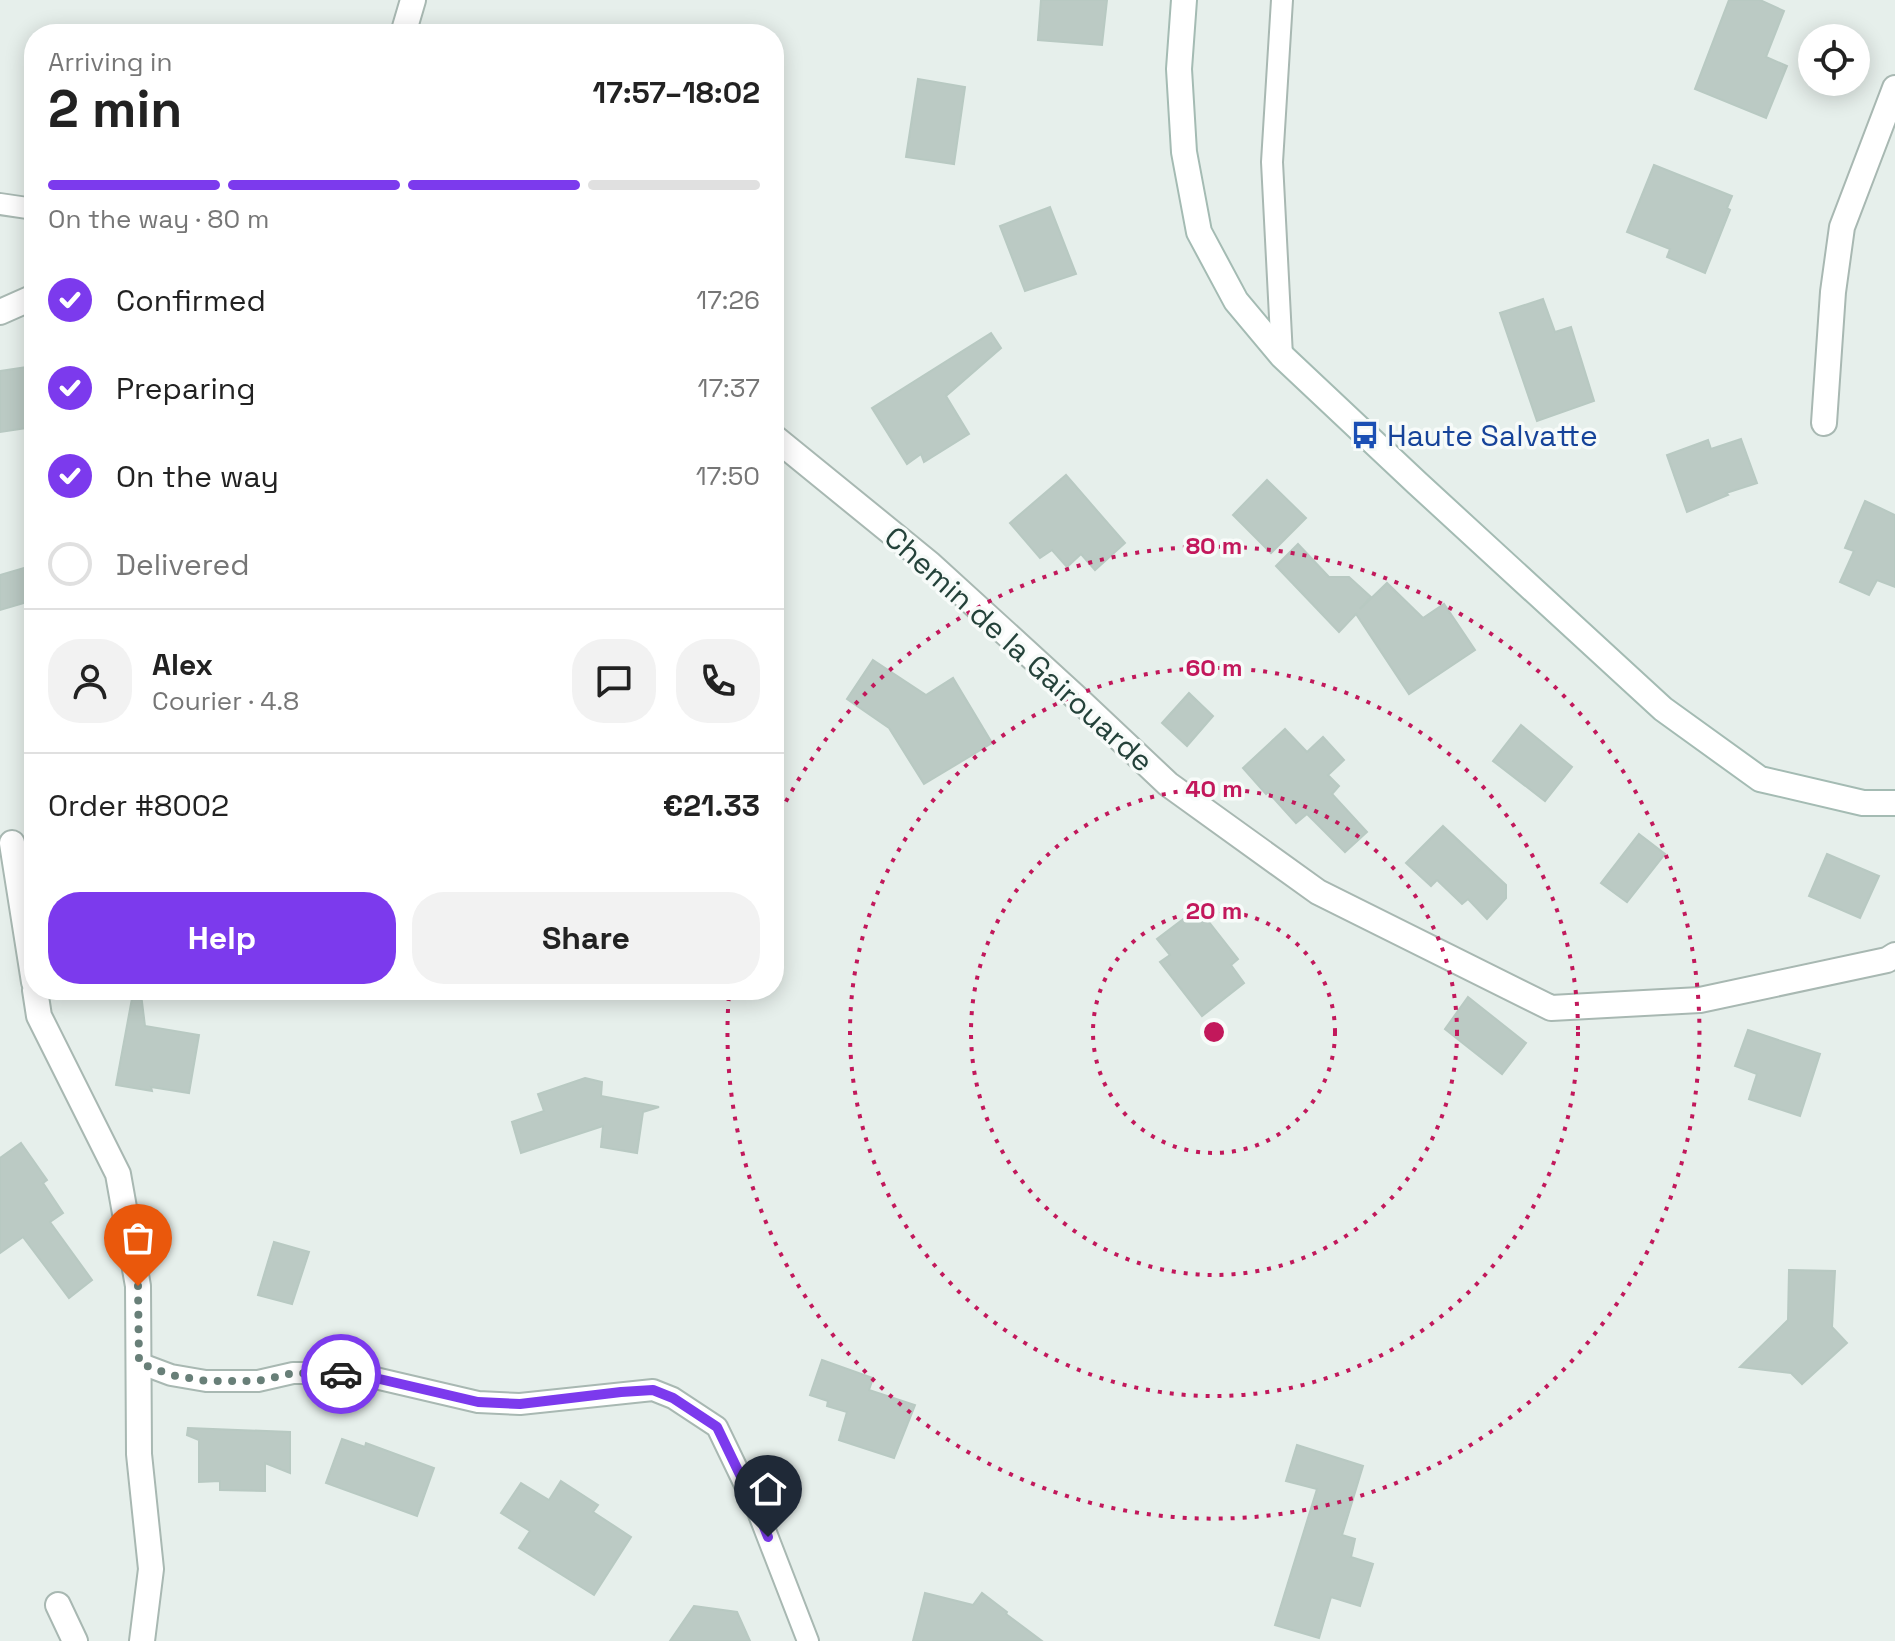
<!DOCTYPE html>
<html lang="en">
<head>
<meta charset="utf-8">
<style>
	body { margin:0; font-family:"Space Grotesk",sans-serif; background:#f2f2f2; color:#222; height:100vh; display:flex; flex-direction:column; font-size:30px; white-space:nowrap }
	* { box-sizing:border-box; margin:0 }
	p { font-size:26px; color:#767676 }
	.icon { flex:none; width:44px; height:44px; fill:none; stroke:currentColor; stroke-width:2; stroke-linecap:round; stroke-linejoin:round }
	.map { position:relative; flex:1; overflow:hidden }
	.panel { position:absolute; left:24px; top:24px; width:760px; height:976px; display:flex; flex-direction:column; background:#fff; border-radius:32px; box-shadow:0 4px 20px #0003 }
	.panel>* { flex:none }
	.buttons { position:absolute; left:1798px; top:24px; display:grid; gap:16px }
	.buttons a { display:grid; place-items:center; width:72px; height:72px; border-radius:50%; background:#fff; box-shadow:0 4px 20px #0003; font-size:40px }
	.pin { position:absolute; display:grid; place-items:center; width:68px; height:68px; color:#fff; margin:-82px -34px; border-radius:50% 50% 50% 0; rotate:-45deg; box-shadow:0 0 8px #0007 }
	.pin .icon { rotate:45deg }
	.courier { position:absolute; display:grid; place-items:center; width:80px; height:80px; margin:-40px; border:6px solid #7c3aed; border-radius:50%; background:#fff; color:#222; box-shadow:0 2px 10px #0007 }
	.headline em { font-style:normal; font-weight:600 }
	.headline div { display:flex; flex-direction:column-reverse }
	.headline { display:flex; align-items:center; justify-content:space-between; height:136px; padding:0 24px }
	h1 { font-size:52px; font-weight:600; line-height:60px }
	.bar { display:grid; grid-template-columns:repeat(4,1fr); gap:12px 8px; align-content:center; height:96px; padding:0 24px }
	.bar i { height:10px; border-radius:6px; background:#e0e0e0 }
	.bar .current { background:#7c3aed }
	.bar p { grid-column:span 4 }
	.line { display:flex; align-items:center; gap:20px; padding:0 24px; border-top:2px solid #e0e0e0 }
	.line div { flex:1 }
	.round { display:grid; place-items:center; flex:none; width:84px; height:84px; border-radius:32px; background:#f2f2f2 }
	ol { padding:0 24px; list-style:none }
	li { display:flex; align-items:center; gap:24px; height:88px }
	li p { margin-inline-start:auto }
	li .icon { padding:8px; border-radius:50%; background:#7c3aed; color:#fff; stroke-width:4 }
	li:last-child { color:#767676 }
	li i { width:44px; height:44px; border:4px solid #e0e0e0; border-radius:50% }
	.primary-button { display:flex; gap:16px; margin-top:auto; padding:16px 24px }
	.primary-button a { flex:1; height:92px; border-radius:32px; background:#7c3aed; color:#fff; font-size:32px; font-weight:600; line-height:92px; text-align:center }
	.primary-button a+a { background:#f2f2f2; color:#222 }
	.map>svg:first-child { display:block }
	.building { fill:#bbcac4; stroke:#b8c9c2; stroke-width:2 }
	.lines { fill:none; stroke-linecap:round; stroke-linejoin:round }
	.lane-casing { stroke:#a8b8b2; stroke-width:24 }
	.street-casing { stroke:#a8b8b2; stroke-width:28 }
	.secondary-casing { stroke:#a4bbb3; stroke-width:28 }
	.lane { stroke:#fff; stroke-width:20 }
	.street { stroke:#fff; stroke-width:24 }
	.secondary { stroke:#fff; stroke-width:24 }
	.done { stroke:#687f78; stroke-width:8; stroke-dasharray:0 14.4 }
	.route { stroke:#7c3aed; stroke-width:10 }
	.ring { fill:none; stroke:#c2185b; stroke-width:4; stroke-dasharray:4 8 }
	.labels { text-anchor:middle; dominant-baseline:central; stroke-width:7; stroke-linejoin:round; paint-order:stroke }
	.transit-label { font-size:30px; fill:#164399; stroke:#f7fbf9; text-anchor:start }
	.street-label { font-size:30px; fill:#24423a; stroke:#f7fbf9 }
	.centre { fill:#c2185b; stroke:#f7fbf9; stroke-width:4 }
	.ring-label { font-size:24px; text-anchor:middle; font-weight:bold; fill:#c2185b; stroke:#f7fbf9; stroke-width:7; stroke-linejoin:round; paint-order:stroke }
</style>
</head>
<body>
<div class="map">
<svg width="1895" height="1641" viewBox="0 0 1895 1641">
	<rect width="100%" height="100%" fill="#e6efeb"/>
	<g class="building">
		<path d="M 1041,0 L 1107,0 L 1102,45 L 1038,40 Z"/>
		<path d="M 1729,0 L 1760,0 L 1784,11 L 1766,57 L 1787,66 L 1766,118 L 1695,89 Z"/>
		<path d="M 918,79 L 965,87 L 954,164 L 906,157 Z"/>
		<path d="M 1654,165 L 1732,196 L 1727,208 L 1730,210 L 1705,273 L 1667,257 L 1670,249 L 1627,232 Z"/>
		<path d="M 1050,207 L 1076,274 L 1025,291 L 1000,226 Z"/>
		<path d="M 1543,299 L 1555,332 L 1571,327 L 1594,401 L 1537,421 L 1500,313 Z"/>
		<path d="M 991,333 L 1001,348 L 946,396 L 969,434 L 924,462 L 921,454 L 907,464 L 872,408 Z"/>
		<path d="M 34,366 L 34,427 L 0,432 L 0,371 Z"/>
		<path d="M 1741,439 L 1757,483 L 1726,493 L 1728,495 L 1687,512 L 1667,455 L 1708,440 L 1711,449 Z"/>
		<path d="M 1066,475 L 1125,543 L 1095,570 L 1081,554 L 1067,567 L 1052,550 L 1040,558 L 1010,523 Z"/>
		<path d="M 1267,480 L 1306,518 L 1271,553 L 1233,515 Z"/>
		<path d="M 1865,501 L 1895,515 L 1895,587 L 1877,580 L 1869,595 L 1840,582 L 1854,551 L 1845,548 Z"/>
		<path d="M 1298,544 L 1329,577 L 1349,577 L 1371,597 L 1360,609 L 1387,583 L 1423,618 L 1444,604 L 1475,650 L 1409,694 L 1356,614 L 1339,632 L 1276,566 Z"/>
		<path d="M 34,565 L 34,600 L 0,610 L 0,575 Z"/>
		<path d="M 873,660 L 926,695 L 953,678 L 992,743 L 924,784 L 889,728 L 847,699 Z"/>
		<path d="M 1189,693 L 1213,716 L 1187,746 L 1162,723 Z"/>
		<path d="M 1521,725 L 1572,767 L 1545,801 L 1493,761 Z"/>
		<path d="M 1285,729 L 1307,752 L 1323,737 L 1344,760 L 1328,775 L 1339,786 L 1332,794 L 1367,832 L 1345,852 L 1307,814 L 1296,823 L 1268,792 L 1266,794 L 1243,768 Z"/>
		<path d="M 1443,826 L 1506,885 L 1506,898 L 1487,919 L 1468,899 L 1462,904 L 1437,880 L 1431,886 L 1406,863 Z"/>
		<path d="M 1639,834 L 1665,854 L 1627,902 L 1601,883 Z"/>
		<path d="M 1827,854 L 1879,876 L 1860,918 L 1809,896 Z"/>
		<path d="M 1198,908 L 1238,959 L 1231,965 L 1244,983 L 1202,1016 L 1160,962 L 1170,955 L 1157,939 Z"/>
		<path d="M 133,993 L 141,994 L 145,1026 L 199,1035 L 189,1093 L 151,1087 L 152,1091 L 116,1085 Z"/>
		<path d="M 1468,997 L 1526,1043 L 1502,1074 L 1445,1029 Z"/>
		<path d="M 1748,1030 L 1820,1054 L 1800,1116 L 1749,1099 L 1757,1074 L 1735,1066 Z"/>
		<path d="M 585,1078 L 602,1082 L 601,1096 L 659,1107 L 643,1112 L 637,1153 L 601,1147 L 603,1126 L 521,1153 L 512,1122 L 544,1111 L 538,1094 Z"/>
		<path d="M 21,1143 L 47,1180 L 43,1183 L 63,1213 L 50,1222 L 92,1280 L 69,1298 L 23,1237 L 0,1253 L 0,1158 Z"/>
		<path d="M 274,1242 L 309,1252 L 292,1304 L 258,1295 Z"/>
		<path d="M 1789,1270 L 1835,1271 L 1832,1327 L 1847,1343 L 1802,1384 L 1791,1373 L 1740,1367 L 1788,1320 Z"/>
		<path d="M 822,1360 L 873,1378 L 869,1390 L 915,1405 L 894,1458 L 839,1440 L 847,1412 L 827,1406 L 828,1401 L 810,1395 Z"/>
		<path d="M 188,1428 L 290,1432 L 290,1473 L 265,1463 L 265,1491 L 220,1490 L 220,1481 L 199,1482 L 199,1440 L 187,1435 Z"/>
		<path d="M 342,1439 L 365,1447 L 366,1443 L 434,1468 L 417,1516 L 326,1483 Z"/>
		<path d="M 1297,1445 L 1363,1466 L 1342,1535 L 1355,1539 L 1351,1557 L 1373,1564 L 1360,1606 L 1331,1597 L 1319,1638 L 1275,1625 L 1317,1489 L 1286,1481 Z"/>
		<path d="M 561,1481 L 598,1505 L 593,1512 L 631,1537 L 594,1595 L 519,1548 L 530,1531 L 501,1513 L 521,1483 L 549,1500 Z"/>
		<path d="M 925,1593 L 973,1605 L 982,1593 L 1007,1612 L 1006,1614 L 1042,1641 L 913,1641 Z"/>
		<path d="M 694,1606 L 737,1612 L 750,1641 L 670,1641 Z"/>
	</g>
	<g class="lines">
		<defs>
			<g id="lane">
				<path d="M 1282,0 L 1272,162 L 1282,356"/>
				<path d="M 0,204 L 34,209"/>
				<path d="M 139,1363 L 171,1375 L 206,1381 L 258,1381 L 293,1373 L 319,1373 L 371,1377 L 478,1402 L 520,1404 L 653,1390 L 673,1398 L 717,1427 L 758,1512 L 808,1641"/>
			</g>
			<g id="street">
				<path d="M 403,34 L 413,0"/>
				<path d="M 0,312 L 34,297"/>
				<path d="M 1824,423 L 1833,292 L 1842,227 L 1895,88"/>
				<path d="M 774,437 L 930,564 L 1080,701 L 1168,784 L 1318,892 L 1551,1008 L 1700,1000 L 1887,960 L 1895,955"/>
				<path d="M 12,843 L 34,982"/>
				<path d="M 35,990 L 39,1016 L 118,1174 L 138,1286 L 139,1454 L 151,1569 L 142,1641"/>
				<path d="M 58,1605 L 75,1641"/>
			</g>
			<path id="secondary" d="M 1184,0 L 1179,69 L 1184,152 L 1199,232 L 1236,301 L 1282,356 L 1417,483 L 1663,709 L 1760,779 L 1863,803 L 1895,803"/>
		</defs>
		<use href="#lane" class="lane-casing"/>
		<use href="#street" class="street-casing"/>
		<use href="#secondary" class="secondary-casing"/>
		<use href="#lane" class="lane"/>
		<use href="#street" class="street"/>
		<use href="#secondary" class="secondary"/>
	</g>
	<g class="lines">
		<path class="done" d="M 138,1286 L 139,1363 L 171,1375 L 206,1381 L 258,1381 L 293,1373 L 341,1374"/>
		<path class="route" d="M 341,1374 L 371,1377 L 478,1402 L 520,1404 L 621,1392 L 653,1390 L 673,1398 L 717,1427 L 758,1512 L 768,1537"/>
	</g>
	<g class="ring">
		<circle cx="1214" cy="1032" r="121"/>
		<circle cx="1214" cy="1032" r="243"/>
		<circle cx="1214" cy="1032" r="364"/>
		<path d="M775 823A486 486 0 1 1 729 994"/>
	</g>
	<defs>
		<symbol id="bus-bare" viewBox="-9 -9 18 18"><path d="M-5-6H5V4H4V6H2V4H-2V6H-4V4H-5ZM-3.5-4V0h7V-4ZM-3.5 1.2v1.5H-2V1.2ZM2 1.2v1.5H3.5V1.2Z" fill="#1a4fb4" stroke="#f7fbf9" stroke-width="2.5" paint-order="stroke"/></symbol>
	</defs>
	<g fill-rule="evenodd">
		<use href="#bus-bare" x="1345" y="415" width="40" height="40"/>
	</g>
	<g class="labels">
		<g class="transit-label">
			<text x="1387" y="435">Haute Salvatte</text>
		</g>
		<g class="street-label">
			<text transform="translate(1019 649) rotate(42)">Chemin de la Gairouarde</text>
		</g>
	</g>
	<circle cx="1214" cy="1032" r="12" class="centre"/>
	<g class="ring-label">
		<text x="1214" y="554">80 m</text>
		<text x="1214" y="676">60 m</text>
		<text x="1214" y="797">40 m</text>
		<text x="1214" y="919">20 m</text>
	</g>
</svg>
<div class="buttons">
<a><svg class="icon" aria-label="locate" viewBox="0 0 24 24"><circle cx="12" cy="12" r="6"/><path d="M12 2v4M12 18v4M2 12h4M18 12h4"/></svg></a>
</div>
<div class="pin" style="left:138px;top:1286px;background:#ea580c"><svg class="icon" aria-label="bag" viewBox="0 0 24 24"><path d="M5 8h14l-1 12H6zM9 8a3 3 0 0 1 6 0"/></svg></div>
<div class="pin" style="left:768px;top:1537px;background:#1f2937"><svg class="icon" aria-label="home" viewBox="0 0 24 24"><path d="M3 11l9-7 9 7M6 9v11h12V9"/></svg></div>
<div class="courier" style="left:341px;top:1374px"><svg class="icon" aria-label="car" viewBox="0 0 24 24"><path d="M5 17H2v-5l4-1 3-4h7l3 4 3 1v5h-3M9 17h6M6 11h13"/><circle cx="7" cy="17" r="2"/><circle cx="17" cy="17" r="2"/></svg></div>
<section class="panel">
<div class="headline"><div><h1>2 min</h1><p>Arriving in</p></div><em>17:57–18:02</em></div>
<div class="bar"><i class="current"></i><i class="current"></i><i class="current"></i><i></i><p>On the way · 80 m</p></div>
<ol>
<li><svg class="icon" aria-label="check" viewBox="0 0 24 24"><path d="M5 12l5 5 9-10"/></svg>Confirmed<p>17:26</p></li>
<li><svg class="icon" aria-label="check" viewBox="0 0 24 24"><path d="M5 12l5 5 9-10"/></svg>Preparing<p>17:37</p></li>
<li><svg class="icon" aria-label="check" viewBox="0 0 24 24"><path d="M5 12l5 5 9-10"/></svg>On the way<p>17:50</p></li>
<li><i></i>Delivered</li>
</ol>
<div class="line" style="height:144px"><a class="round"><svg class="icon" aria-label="person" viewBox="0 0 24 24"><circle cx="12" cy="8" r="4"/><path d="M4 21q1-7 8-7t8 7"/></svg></a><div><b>Alex</b><p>Courier · 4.8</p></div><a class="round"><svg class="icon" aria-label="chat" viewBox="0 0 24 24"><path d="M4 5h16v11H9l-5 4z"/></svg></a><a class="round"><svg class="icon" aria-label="phone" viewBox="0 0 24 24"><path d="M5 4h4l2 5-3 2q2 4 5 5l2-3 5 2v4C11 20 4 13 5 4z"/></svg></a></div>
<div class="line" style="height:104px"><div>Order #8002</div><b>€21.33</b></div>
<div class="primary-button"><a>Help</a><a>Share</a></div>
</section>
</div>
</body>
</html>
